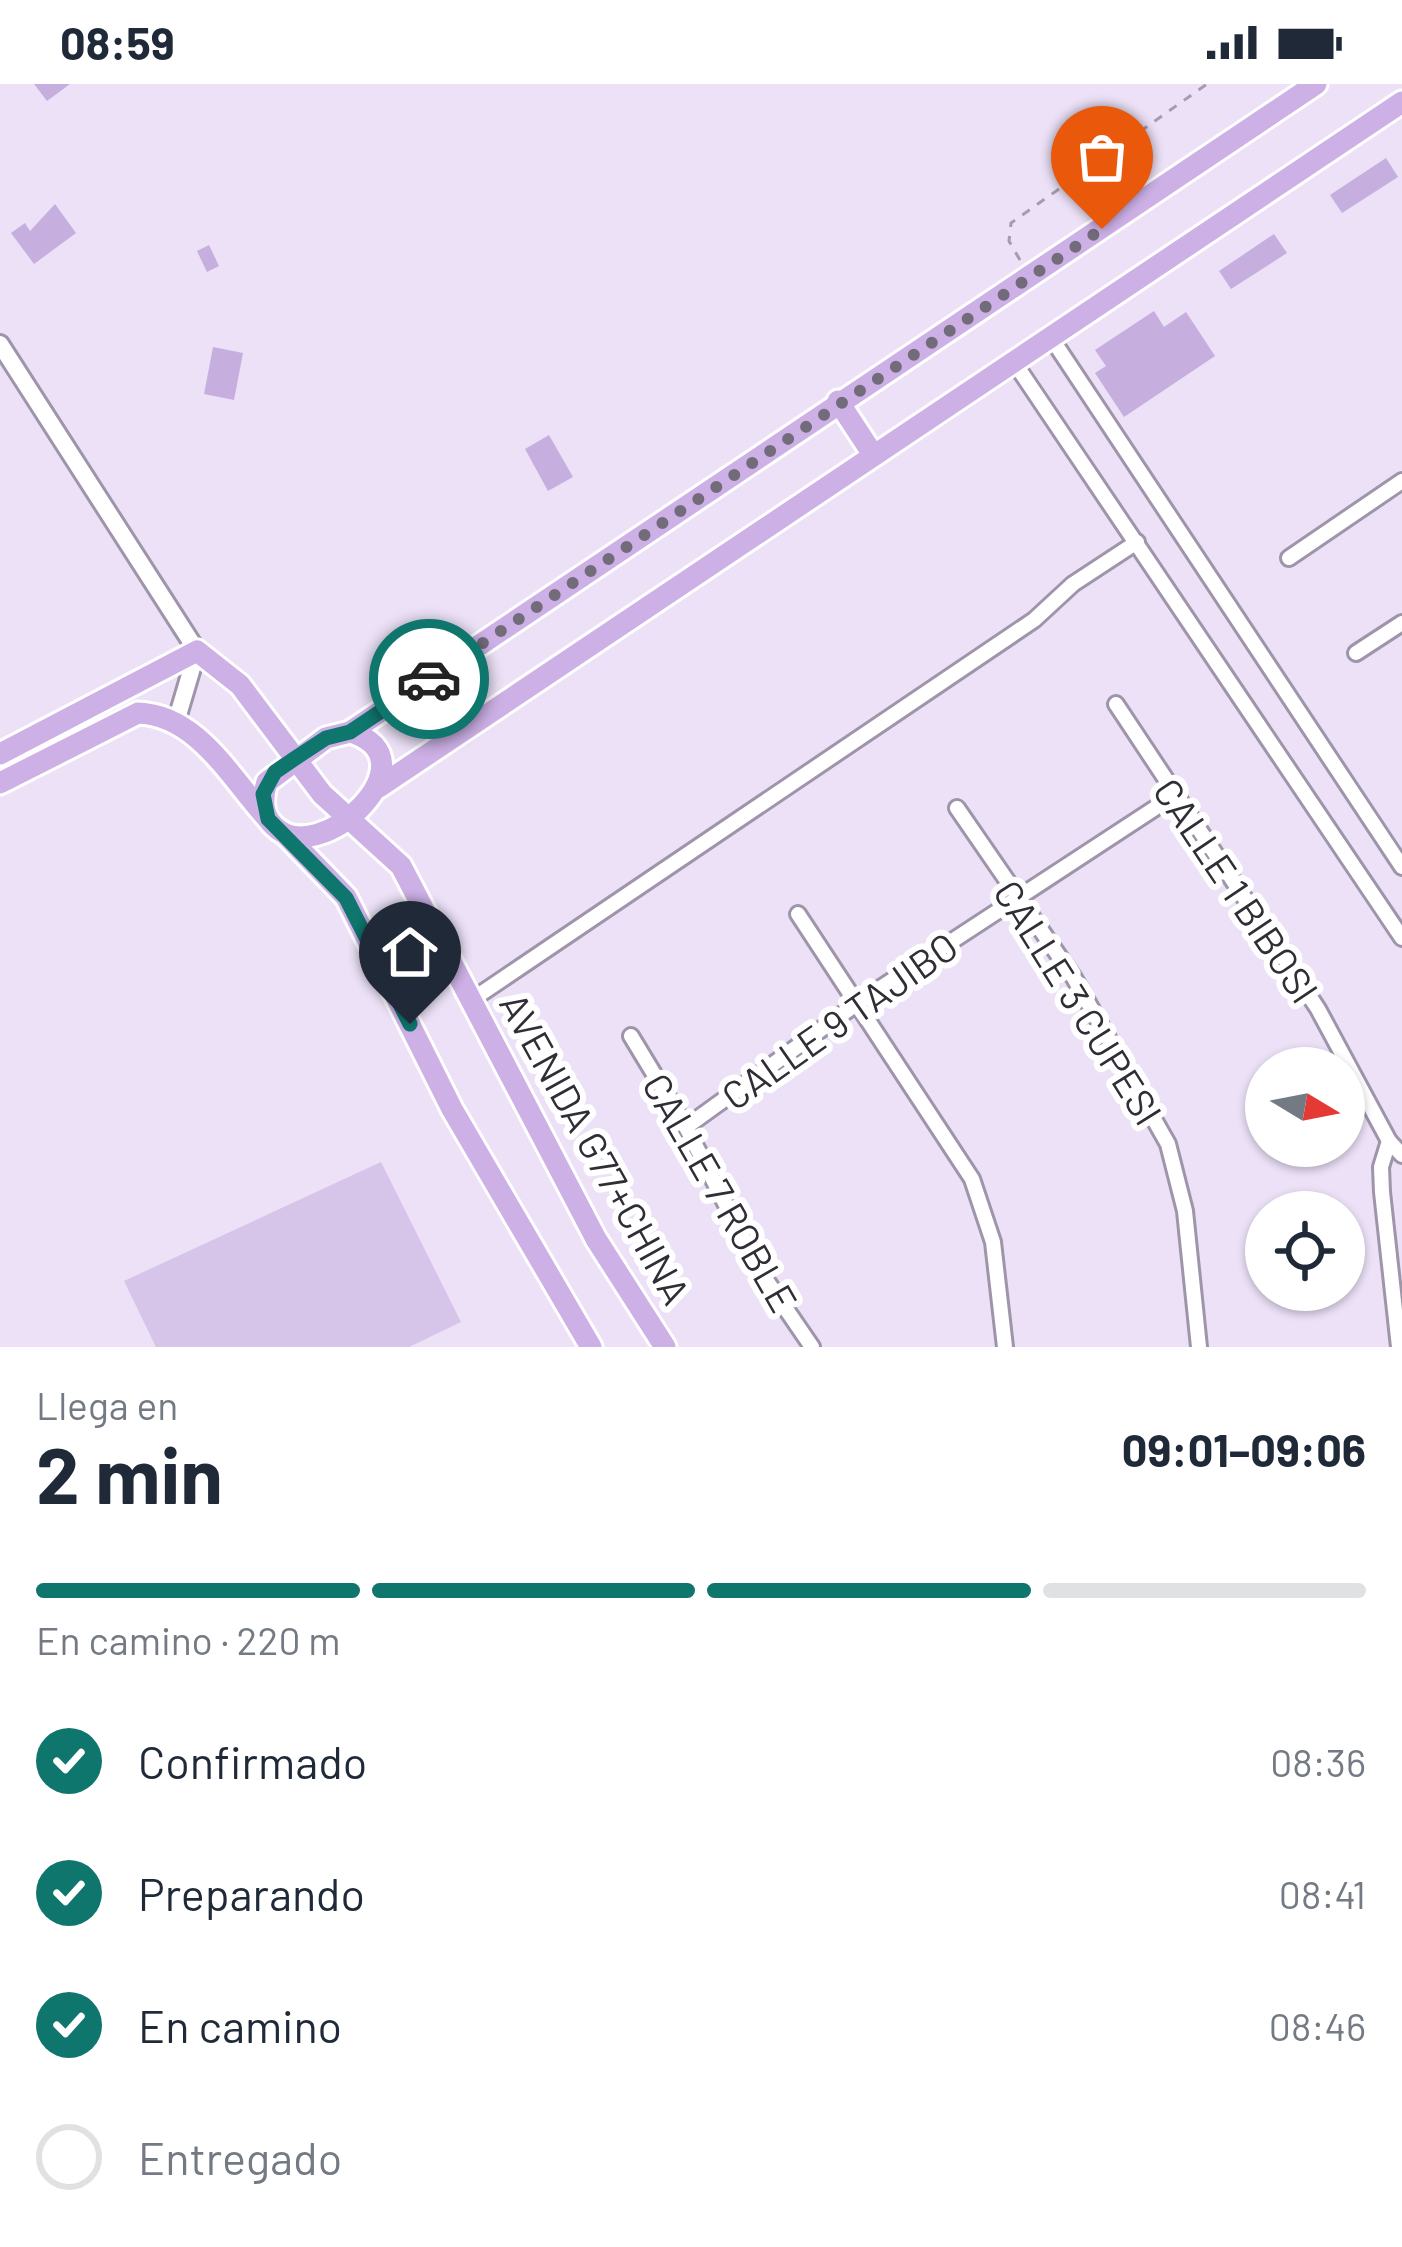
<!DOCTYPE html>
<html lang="es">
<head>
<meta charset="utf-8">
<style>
	body { margin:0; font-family:Barlow,sans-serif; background:#f6f6f7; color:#1f2937; height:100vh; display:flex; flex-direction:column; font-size:45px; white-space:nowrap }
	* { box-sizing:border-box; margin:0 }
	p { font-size:39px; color:#747a83 }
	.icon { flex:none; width:66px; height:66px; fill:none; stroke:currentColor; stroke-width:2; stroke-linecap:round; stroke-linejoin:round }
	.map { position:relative; height:1263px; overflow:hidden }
	.drawer { display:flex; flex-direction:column; background:#fff; flex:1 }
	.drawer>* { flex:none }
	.needle { width:78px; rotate:100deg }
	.controls { position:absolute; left:1245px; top:963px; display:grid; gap:24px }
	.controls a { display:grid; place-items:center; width:120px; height:120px; border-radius:50%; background:#fff; box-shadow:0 3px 9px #0004; font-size:60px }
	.pin { position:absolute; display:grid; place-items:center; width:102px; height:102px; color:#fff; margin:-123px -51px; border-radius:50% 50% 50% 0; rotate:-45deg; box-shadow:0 0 12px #0007 }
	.pin .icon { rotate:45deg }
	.courier { position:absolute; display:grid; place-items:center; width:120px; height:120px; margin:-60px; border:9px solid #0f766e; border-radius:50%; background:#fff; color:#222; box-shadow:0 3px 15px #0007 }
	.summary em { font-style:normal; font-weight:700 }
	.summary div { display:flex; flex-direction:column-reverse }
	.summary { display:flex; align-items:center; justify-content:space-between; height:204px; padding:0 36px }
	h1 { font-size:78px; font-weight:700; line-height:90px }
	.bar { display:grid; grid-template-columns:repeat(4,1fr); gap:18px 12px; align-content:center; height:144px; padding:0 36px }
	.bar i { height:15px; border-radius:9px; background:#e0e1e3 }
	.bar .selected { background:#0f766e }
	.bar p { grid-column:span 4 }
	ol { padding:0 36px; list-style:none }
	li { display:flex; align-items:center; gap:36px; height:132px }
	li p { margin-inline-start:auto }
	li .icon { padding:12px; border-radius:50%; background:#0f766e; color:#fff; stroke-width:4 }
	li:last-child { color:#747a83 }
	li i { width:66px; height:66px; border:6px solid #e0e1e3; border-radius:50% }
	.status { display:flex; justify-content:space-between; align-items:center; height:84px; padding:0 60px; background:#fff; direction:ltr }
	.status svg { height:33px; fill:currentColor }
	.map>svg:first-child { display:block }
	.green { fill:#d6c4e9 }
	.building { fill:#c6afde }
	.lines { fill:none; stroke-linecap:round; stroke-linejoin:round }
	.minor-casing { stroke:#9f95aa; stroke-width:20 }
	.tertiary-casing { stroke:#9f95aa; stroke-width:22 }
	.primary-casing { stroke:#fff; stroke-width:27 }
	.path { stroke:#a59cad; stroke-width:3; stroke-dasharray:9 9; stroke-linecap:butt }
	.minor { stroke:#fff; stroke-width:14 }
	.tertiary { stroke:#fff; stroke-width:16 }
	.primary { stroke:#cdb0e6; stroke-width:21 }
	.done { stroke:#726c7a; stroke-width:12; stroke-dasharray:0 21.6 }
	.route { stroke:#0f766e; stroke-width:15 }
	.labels { text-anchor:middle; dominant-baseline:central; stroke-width:12; stroke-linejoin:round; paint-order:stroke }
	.street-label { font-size:39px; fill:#312d36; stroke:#fff }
</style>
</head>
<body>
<div class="status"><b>08:59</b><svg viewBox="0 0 49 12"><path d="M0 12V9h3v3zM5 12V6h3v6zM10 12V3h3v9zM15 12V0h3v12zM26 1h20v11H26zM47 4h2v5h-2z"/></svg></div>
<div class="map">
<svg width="1402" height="1263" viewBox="0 0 1402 1263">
	<rect width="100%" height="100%" fill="#ece1f7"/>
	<path class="green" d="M 381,1078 L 461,1238 L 409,1263 L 156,1263 L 124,1197 Z"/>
	<g class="building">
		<path d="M 34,0 L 70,0 L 47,17 Z"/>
		<path d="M 1386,74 L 1398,93 L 1342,129 L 1330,111 Z"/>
		<path d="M 55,120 L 76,149 L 34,180 L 11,149 L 25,139 L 30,147 Z"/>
		<path d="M 1274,150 L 1287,169 L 1231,205 L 1219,187 Z"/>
		<path d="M 209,161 L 219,182 L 207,188 L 197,167 Z"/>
		<path d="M 1154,227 L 1164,243 L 1186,228 L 1215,272 L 1124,333 L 1095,289 L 1106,282 L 1095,266 Z"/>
		<path d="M 213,263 L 243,269 L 234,316 L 204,310 Z"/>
		<path d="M 549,351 L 573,393 L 548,407 L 525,365 Z"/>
	</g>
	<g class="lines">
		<defs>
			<g id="minor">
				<path d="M 1052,255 L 1402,783"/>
				<path d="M 1014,278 L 1402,854"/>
				<path d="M 1289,474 L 1402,397"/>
				<path d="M 1356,569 L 1402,539"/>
				<path d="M 1116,620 L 1318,925 L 1389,1057 L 1402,1071"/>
				<path d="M 957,724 L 1074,894 L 1168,1060 L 1185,1127 L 1199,1263"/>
				<path d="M 798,830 L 972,1095 L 993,1158 L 1005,1263"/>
				<path d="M 473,915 L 1034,536 L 1073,500 L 1137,458"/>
				<path d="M 631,952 L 686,1043 L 760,1187 L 812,1263"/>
				<path d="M 686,1043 L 859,918 L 1172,713"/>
				<path d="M 1389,1057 L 1381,1083 L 1382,1108 L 1399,1263"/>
			</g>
			<path id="tertiary" d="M 0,260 L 197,567 L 176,638"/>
			<g id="primary">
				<path d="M 838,317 L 872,369"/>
				<path d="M 350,648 L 1316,0"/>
				<path d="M 350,648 C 438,674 319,788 274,742 C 261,730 262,714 267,698 L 326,654 Z"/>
				<path d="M 0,670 L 197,567 L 240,601 L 322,710 L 401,782 L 596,1155 L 665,1263"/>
				<path d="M 0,699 L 138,629 C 198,631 231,695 268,735"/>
				<path d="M 379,703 L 1402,18"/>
				<path d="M 287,752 L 346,813 L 452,1025 L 591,1263"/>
			</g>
		</defs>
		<use href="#minor" class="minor-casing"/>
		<use href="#tertiary" class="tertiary-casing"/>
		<use href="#primary" class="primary-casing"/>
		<path class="path" d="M 1020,176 L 1009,157 L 1011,139 L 1207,0"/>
		<use href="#minor" class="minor"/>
		<use href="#tertiary" class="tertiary"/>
		<use href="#primary" class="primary"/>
	</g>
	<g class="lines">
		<path class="done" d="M 429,595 L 1102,145"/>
		<path class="route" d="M 410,940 L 346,814 L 268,735 L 263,710 L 275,688 L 294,675 L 326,654 L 350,648 L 429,595"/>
	</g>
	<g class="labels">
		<g class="street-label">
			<text transform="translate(1237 806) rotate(56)">CALLE 1 BIBOSI</text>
			<text transform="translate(1079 918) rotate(58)">CALLE 3 CUPESI</text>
			<text transform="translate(839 936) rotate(-35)">CALLE 9 TAJIBO</text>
			<text transform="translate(596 1064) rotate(61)">AVENIDA G77+CHINA</text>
			<text transform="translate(721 1108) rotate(60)">CALLE 7 ROBLE</text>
		</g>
	</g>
</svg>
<div class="controls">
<a><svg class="needle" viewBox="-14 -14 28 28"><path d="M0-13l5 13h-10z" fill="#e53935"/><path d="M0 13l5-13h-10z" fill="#747a83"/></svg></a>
<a><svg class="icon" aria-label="locate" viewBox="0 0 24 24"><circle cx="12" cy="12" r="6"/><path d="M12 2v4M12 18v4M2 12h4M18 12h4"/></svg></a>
</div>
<div class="pin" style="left:1102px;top:145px;background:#ea580c"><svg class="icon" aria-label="bag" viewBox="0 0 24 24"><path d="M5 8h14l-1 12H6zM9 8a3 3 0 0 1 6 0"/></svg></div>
<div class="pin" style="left:410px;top:940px;background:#1f2937"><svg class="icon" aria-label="home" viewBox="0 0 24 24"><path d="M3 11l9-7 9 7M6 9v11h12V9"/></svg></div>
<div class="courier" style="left:429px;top:595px"><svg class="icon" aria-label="car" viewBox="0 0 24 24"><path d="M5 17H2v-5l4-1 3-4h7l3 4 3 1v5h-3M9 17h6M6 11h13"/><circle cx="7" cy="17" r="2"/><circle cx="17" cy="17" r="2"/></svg></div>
</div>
<section class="drawer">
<div class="summary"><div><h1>2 min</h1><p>Llega en</p></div><em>09:01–09:06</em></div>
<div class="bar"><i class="selected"></i><i class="selected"></i><i class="selected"></i><i></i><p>En camino · 220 m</p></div>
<ol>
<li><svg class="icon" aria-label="check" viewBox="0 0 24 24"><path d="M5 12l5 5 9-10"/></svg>Confirmado<p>08:36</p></li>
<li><svg class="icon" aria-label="check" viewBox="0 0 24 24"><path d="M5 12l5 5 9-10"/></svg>Preparando<p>08:41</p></li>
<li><svg class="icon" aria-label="check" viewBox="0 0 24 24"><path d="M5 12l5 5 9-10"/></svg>En camino<p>08:46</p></li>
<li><i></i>Entregado</li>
</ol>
</section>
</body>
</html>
